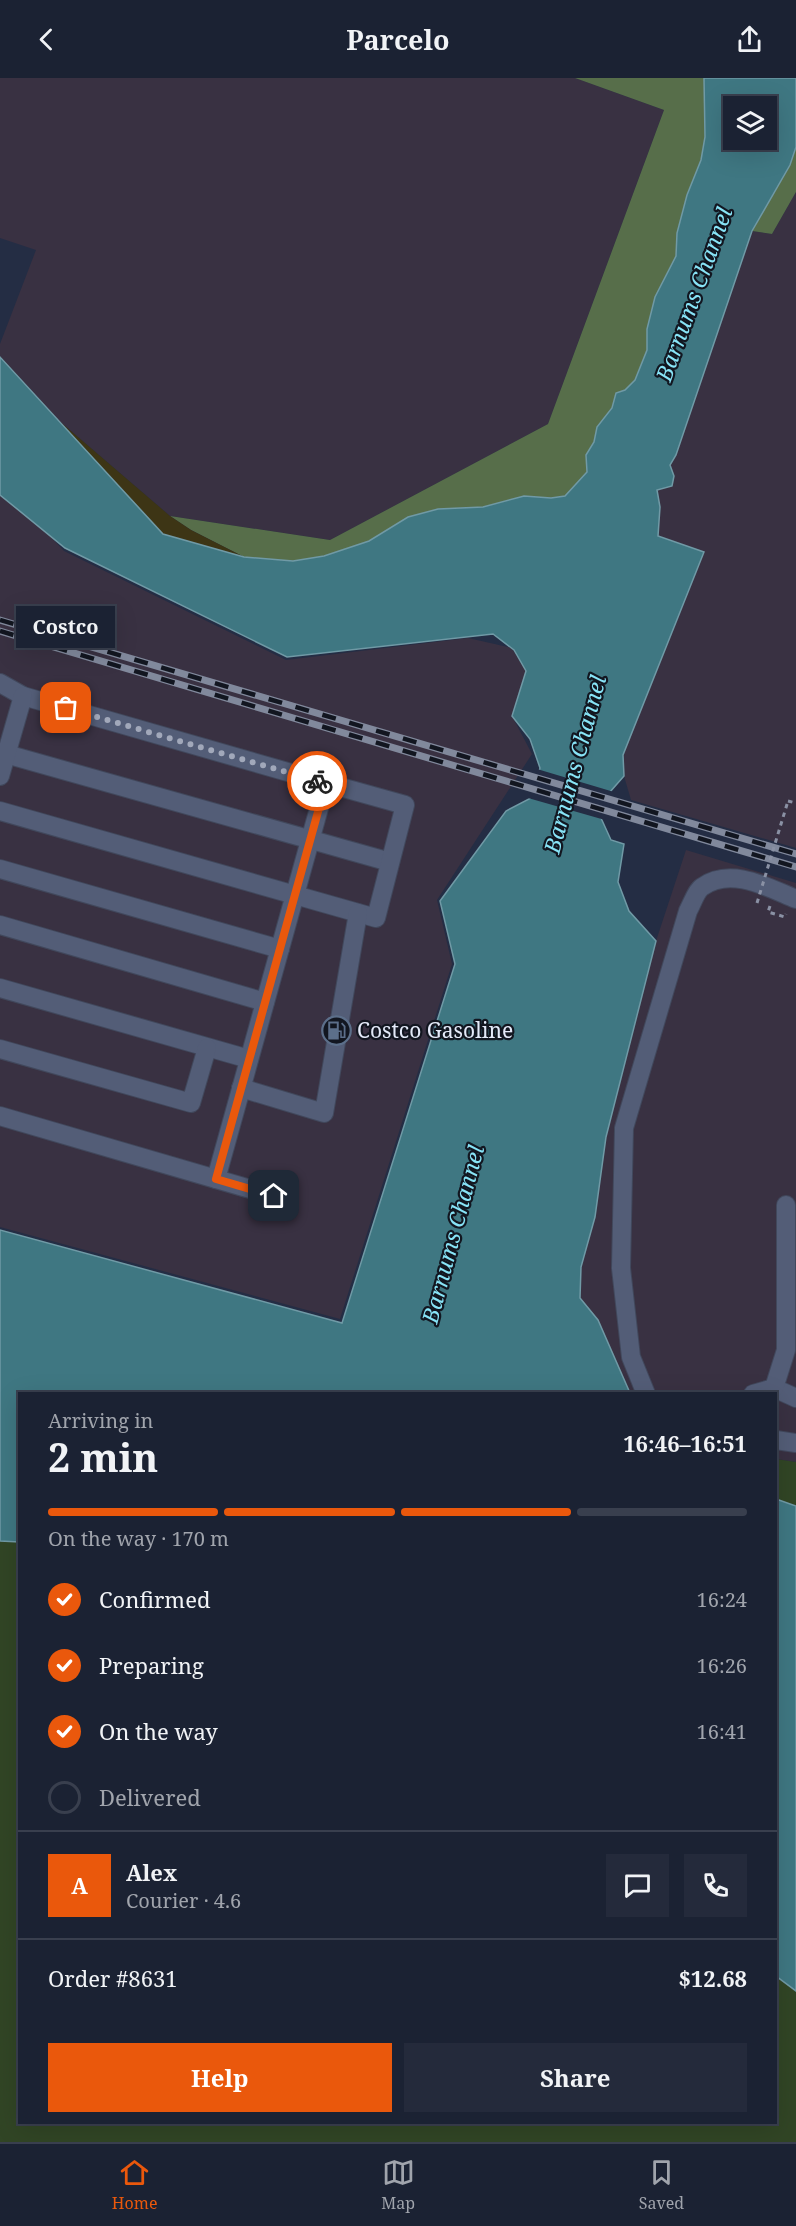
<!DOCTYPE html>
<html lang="en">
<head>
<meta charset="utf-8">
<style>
	body { margin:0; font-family:"Noto Serif",serif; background:#242a3b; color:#f1f3f6; height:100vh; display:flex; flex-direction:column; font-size:22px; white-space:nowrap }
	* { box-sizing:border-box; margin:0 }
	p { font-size:20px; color:#a0a4ac }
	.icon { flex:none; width:33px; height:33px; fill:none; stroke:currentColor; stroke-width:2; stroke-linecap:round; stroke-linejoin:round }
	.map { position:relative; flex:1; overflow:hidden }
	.drawer { position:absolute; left:18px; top:1314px; width:759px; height:732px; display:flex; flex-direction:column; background:#1b2233; border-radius:0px; box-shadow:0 6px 24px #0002,0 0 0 2px #393f4e }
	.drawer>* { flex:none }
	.fabs { position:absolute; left:723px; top:18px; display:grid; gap:12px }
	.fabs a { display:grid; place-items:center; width:54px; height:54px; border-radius:0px; background:#1b2233; box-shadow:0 6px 24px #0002,0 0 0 2px #393f4e; font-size:30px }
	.pin { position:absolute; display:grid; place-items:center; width:51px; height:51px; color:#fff; margin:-26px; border-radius:12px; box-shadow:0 3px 9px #0006 }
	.courier { position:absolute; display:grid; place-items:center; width:60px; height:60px; margin:-30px; border:4px solid #ea580c; border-radius:50%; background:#fff; color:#222; box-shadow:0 2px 8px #0007 }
	.bubble { position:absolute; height:42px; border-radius:0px; background:#1b2233; box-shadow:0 6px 24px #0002,0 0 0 2px #393f4e; font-size:20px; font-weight:700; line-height:42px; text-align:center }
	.headline em { font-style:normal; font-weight:700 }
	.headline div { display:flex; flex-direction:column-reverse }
	.headline { display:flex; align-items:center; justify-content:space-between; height:102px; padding:0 30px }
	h1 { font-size:39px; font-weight:700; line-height:45px }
	.bar { display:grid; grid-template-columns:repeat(4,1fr); gap:9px 6px; align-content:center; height:72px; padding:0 30px }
	.bar i { height:8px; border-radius:4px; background:#393f4e }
	.bar .selected { background:#ea580c }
	.bar p { grid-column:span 4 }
	.line { display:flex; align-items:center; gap:15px; padding:0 30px; border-top:2px solid #393f4e }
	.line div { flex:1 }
	.round { display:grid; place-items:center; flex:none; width:63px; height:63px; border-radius:0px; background:#242a3b }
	ol { padding:0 30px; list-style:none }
	li { display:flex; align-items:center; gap:18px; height:66px }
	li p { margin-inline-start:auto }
	li .icon { padding:6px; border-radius:50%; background:#ea580c; color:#fff; stroke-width:4 }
	li:last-child { color:#a0a4ac }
	li i { width:33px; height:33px; border:3px solid #393f4e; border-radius:50% }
	.cta { display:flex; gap:12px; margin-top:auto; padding:12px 30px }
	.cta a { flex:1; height:69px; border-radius:0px; background:#ea580c; color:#fff; font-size:24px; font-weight:700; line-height:69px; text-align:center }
	.cta a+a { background:#242a3b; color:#f1f3f6 }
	header { display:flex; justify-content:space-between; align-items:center; height:78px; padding:0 30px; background:#1b2233; font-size:27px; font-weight:700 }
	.dock { display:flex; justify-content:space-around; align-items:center; height:84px; border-top:2px solid #393f4e; background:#1b2233; font-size:16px; color:#a0a4ac }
	.dock a { display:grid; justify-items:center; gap:3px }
	.dock .selected { color:#ea580c }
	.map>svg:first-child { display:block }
	.industrial { fill:#393142 }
	.green { fill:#314525 }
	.forest { fill:#576e4a }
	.sand { fill:#3d3515 }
	.water { fill:#3f7782; stroke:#709aa6; stroke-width:1.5; fill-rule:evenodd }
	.pier { fill:#242d44 }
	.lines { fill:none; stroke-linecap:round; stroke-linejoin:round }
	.minor-casing { stroke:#41485c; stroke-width:20 }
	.path { stroke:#8a91a4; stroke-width:3; stroke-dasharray:4.5 4.5; stroke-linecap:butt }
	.minor { stroke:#535d77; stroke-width:18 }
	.rail-casing { stroke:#81899c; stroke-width:7 }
	.rail { stroke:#121620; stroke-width:4.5; stroke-dasharray:14; stroke-linecap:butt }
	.path-bridge { stroke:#8a91a4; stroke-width:3; stroke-dasharray:4.5 4.5; stroke-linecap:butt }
	.done { stroke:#a1a8ba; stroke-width:6; stroke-dasharray:0 10.8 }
	.route { stroke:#ea580c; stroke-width:8 }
	.labels { text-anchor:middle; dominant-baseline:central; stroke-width:4.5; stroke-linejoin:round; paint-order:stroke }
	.poi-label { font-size:21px; fill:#e4eaf9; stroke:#121620; text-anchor:start }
	.water-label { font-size:22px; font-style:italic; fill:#88e4f7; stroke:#121620 }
</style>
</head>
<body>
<header><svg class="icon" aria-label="back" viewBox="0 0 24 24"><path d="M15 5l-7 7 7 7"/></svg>Parcelo<svg class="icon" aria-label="share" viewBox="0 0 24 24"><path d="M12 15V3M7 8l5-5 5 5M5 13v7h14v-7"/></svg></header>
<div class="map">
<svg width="796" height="2064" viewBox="0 0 796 2064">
	<rect width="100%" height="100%" fill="#242d44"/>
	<g class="industrial">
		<path d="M 0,0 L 575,0 L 664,32 L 548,346 L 330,462 L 170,438 L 57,341 L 0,279 L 0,266 L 36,172 L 0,160 Z"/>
		<path d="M 796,114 L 796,770 L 631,722 L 624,698 L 623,677 L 704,474 L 658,458 L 660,429 L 657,412 L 674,398 L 670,387 L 676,377 L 752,153 L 772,156 Z"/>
		<path d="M 0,405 L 64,473 L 286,582 L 468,560 L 512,570 L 526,593 L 512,638 L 532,676 L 437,822 L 452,886 L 340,1241 L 0,1149 Z"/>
		<path d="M 686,772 L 796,805 L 796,1384 L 776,1381 L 776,1316 L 630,1315 L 598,1242 L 580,1220 L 581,1189 L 595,1139 L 606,1059 L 656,863 Z"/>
	</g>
	<g class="green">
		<path d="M 776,1381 L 796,1384 L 796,1428 L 776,1421 Z"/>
		<path d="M 0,1463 L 20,1464 L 20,2044 L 776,2044 L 776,1898 L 796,1913 L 796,2064 L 0,2064 Z"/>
	</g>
	<g class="forest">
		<path d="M 575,0 L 704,0 L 705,59 L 701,82 L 687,117 L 677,155 L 676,178 L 655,219 L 647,251 L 647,272 L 635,302 L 625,312 L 616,315 L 612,330 L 597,349 L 594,364 L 586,377 L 587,394 L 566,418 L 551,420 L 524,418 L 483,429 L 438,431 L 408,439 L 369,463 L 324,478 L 293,483 L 244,479 L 191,452 L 170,438 L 330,462 L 548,346 L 664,32 Z"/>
		<path d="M 796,69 L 796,114 L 772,156 L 752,153 L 790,87 Z"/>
	</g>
	<path class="sand" d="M 57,341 L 170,438 L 191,452 L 244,479 L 163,456 Z"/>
	<g class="water">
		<path d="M 704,0 L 796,0 L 796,69 L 790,87 L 752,153 L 676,377 L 670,387 L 674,398 L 672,408 L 657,412 L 660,429 L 658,458 L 704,474 L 623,677 L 624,698 L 610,714 L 601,740 L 611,762 L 624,766 L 618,804 L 629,833 L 656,863 L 606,1059 L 595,1139 L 581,1189 L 580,1220 L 598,1242 L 630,1315 L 20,1316 L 19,1464 L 0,1463 L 0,1152 L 342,1245 L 455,886 L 440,823 L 506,733 L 531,720 L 540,690 L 530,661 L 512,638 L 526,593 L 514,572 L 493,556 L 287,579 L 65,470 L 0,417 L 0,279 L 163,456 L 244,479 L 293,483 L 324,478 L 369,463 L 408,439 L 438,431 L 483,429 L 524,418 L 551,420 L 565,418 L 587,394 L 586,377 L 594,364 L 597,349 L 612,330 L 616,315 L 625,312 L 635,302 L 647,272 L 647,251 L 655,219 L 676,178 L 677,155 L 687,117 L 701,82 L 705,59 ZM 734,28 L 766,28 L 766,62 L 734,62 Z"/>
		<path d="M 776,1421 L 796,1428 L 796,1913 L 776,1898 Z"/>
	</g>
	<path class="pier" d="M 537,691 L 614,714 L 605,742 L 528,720 Z"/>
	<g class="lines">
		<defs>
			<g id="minor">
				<path d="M 0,605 L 23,618 L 326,705 L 216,1101"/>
				<path d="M 6,676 L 390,784"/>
				<path d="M 0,698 L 23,618"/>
				<path d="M 0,733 L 376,840 L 405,727 L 326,705"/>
				<path d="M 0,791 L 280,871"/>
				<path d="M 0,847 L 265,924"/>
				<path d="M 0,910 L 249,981"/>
				<path d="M 0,971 L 191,1025 L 207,970"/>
				<path d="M 241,1010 L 324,1035 L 358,835"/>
				<path d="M 0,1038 L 274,1118"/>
				<path d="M 774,1310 L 796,1320"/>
				<path d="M 646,1316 L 631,1279 L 621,1190 L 624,1050 L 688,833 C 692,826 696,813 702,809 C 731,788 769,810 796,821"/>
				<path d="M 753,1316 L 774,1310 L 786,1272 L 786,1127"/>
				<path d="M 776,1362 L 796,1365"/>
			</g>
		</defs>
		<use href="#minor" class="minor-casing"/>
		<g class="path">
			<path d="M 788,723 L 796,725"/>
			<path d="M 770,828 L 768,834 L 785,839 L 786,836"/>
		</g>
		<use href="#minor" class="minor"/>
		<defs>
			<g id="rail">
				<path d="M 0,542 L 796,776"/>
				<path d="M 0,553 L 796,789"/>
			</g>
		</defs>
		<use href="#rail" class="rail-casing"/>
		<use href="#rail" class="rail"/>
		<path class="path-bridge" d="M 757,825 L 788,723"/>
	</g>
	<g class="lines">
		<path class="done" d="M 66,630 L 317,703"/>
		<path class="route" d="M 274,1118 L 216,1101 L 326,705 L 317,703"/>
	</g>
	<defs>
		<symbol id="fuel-ring" viewBox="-11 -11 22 22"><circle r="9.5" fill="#121620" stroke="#5c6f8a" stroke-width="1.5"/><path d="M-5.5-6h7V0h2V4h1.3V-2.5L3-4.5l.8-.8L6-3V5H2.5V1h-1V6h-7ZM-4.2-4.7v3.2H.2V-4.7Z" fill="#5c6f8a"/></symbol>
	</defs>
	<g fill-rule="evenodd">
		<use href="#fuel-ring" x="320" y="936" width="33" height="33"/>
	</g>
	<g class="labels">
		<g class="poi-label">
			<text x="357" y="952">Costco Gasoline</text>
		</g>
		<g class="water-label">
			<text transform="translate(693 216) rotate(-70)">Barnums Channel</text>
			<text transform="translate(574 686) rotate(-75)">Barnums Channel</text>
			<text transform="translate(452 1156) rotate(-75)">Barnums Channel</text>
		</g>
	</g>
</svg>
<div class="fabs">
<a><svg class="icon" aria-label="layers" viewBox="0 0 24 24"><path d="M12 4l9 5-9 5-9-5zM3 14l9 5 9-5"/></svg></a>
</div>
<div class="pin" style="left:66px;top:630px;background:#ea580c"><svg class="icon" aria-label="bag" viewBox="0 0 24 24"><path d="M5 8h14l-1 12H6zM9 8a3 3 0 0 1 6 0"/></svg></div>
<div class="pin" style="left:274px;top:1118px;background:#1f2937"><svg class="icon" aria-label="home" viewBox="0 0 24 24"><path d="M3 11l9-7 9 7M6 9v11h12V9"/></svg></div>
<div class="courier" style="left:317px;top:703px"><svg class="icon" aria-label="bike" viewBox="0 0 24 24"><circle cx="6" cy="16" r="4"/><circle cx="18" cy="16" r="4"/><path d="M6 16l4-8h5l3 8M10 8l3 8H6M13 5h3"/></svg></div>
<div class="bubble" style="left:16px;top:528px;width:99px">Costco</div>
<section class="drawer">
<div class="headline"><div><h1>2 min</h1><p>Arriving in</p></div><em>16:46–16:51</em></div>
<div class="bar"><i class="selected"></i><i class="selected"></i><i class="selected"></i><i></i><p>On the way · 170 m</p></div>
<ol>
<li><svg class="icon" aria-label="check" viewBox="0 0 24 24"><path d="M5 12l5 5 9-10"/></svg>Confirmed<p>16:24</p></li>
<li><svg class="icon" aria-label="check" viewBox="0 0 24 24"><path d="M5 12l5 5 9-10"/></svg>Preparing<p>16:26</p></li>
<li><svg class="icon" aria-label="check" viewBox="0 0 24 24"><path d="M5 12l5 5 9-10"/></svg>On the way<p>16:41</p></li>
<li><i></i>Delivered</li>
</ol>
<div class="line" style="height:108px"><b class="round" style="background:#ea580c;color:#fff">A</b><div><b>Alex</b><p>Courier · 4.6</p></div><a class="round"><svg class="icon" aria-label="chat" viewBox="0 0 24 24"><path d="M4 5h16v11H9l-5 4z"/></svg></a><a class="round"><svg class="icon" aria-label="phone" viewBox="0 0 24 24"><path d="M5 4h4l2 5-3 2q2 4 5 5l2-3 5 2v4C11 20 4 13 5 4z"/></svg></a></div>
<div class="line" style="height:78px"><div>Order #8631</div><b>$12.68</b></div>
<div class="cta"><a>Help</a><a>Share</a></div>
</section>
</div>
<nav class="dock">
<a class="selected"><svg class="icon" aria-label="home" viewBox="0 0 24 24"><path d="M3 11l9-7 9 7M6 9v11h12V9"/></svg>Home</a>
<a><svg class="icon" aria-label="map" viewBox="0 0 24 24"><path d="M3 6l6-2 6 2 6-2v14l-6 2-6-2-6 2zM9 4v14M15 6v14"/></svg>Map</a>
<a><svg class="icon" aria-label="saved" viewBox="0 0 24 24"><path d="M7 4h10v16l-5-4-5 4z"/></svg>Saved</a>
</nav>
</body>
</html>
